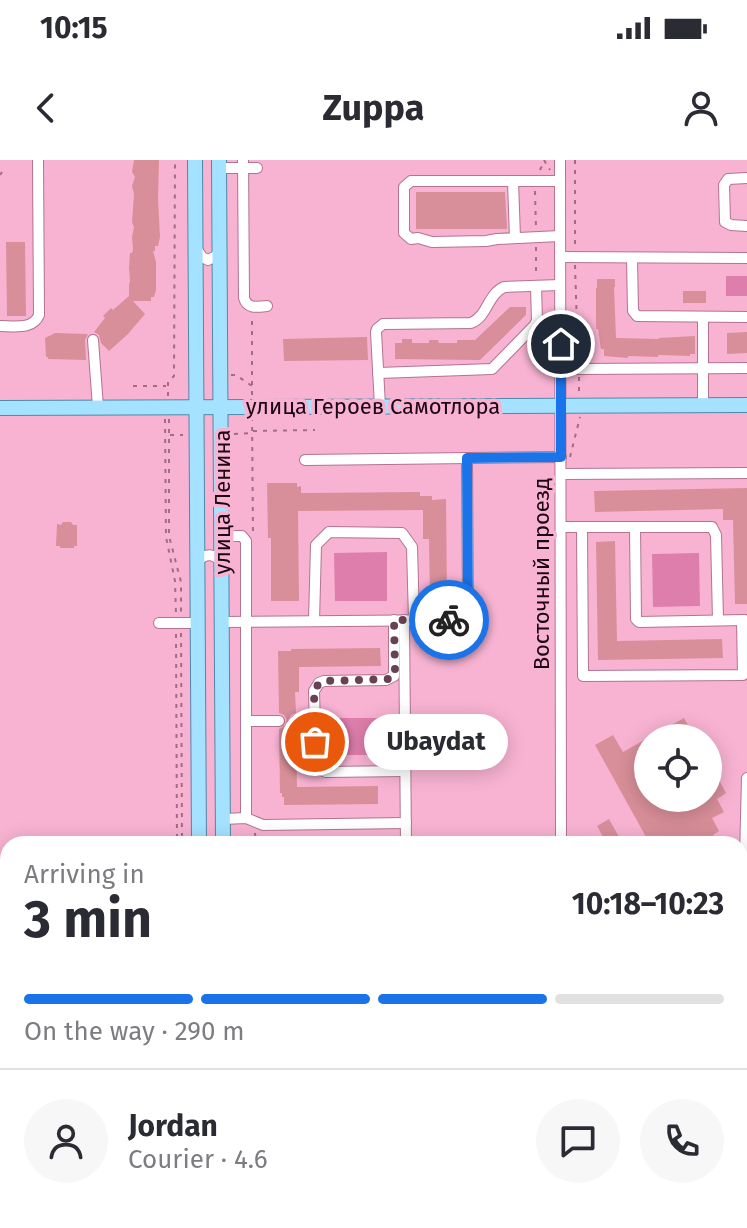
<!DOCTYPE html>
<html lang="en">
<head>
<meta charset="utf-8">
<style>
	body { margin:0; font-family:"Fira Sans",sans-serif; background:#f7f7f7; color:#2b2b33; height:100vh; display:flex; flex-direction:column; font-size:30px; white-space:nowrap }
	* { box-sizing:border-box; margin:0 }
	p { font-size:26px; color:#7c7c81 }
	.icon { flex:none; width:44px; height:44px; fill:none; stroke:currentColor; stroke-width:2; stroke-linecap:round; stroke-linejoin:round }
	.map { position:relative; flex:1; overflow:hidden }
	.panel { position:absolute; left:0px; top:676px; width:748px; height:392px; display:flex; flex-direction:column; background:#fff; border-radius:24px 24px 0 0; box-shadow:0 4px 20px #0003 }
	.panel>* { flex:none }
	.fabs { position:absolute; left:634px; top:564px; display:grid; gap:16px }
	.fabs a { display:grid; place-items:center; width:88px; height:88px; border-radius:50%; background:#fff; box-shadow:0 4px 20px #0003; font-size:40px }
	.pin { position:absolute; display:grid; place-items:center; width:68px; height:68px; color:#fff; margin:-34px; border:4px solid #fff; border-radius:50%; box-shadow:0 2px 8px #0007 }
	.courier { position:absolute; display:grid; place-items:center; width:80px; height:80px; margin:-40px; border:6px solid #1a73e8; border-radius:50%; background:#fff; color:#222; box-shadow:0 2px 10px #0007 }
	.bubble { position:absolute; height:56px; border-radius:28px; background:#fff; box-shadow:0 4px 20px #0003; font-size:26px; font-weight:700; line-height:56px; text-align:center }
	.summary em { font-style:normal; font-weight:700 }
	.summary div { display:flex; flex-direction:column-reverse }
	.summary { display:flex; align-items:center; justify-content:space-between; height:136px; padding:0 24px }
	h1 { font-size:52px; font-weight:700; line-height:60px }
	.bar { display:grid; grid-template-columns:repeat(4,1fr); gap:12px 8px; align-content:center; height:96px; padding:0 24px }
	.bar i { height:10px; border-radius:6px; background:#e1e1e2 }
	.bar .on { background:#1a73e8 }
	.bar p { grid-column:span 4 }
	.line { display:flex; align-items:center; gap:20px; padding:0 24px; border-top:2px solid #e1e1e2 }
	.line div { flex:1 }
	.round { display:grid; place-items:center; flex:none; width:84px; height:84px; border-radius:42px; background:#f7f7f7 }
	.status { display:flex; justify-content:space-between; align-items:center; height:56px; padding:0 40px; background:#fff; direction:ltr }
	.status svg { height:22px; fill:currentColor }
	header { display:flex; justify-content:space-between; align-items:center; height:104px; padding:0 24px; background:#fff; font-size:36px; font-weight:700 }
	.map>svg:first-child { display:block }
	.green { fill:#de7eac }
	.building { fill:#d98f99 }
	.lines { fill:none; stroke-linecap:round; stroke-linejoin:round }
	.minor-casing { stroke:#b37391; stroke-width:12 }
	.major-casing { stroke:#4e88ab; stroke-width:16 }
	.path { stroke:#a06d84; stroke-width:2; stroke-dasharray:4 6; stroke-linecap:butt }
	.minor { stroke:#fff; stroke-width:10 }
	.major { stroke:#a5e2ff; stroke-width:14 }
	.done { stroke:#684254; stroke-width:8; stroke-dasharray:0 14.4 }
	.route { stroke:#1a73e8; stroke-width:10 }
	.labels { text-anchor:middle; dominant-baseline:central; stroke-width:7; stroke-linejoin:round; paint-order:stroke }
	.street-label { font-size:22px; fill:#1b0510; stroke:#f8b3d2 }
</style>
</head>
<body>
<div class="status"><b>10:15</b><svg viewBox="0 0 49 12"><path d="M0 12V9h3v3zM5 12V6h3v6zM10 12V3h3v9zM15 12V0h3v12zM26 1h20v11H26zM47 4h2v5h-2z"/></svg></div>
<header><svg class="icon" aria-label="back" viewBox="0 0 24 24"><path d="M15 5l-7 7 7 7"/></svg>Zuppa<svg class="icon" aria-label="person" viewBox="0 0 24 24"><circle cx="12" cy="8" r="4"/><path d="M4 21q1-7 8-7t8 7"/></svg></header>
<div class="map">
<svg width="747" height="1068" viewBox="0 0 747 1068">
	<rect width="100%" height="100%" fill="#f8b3d2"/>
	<g class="green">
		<rect x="726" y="116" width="21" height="20"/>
		<path d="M 387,392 L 387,441 L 335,441 L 334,393 Z"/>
		<path d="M 699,393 L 700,446 L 653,447 L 652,394 Z"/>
		<rect x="328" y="558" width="60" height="37"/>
	</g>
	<g class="building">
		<path d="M 134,0 L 159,0 L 158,39 L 160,77 L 158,86 L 155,86 L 155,91 L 153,91 L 156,102 L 156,130 L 154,137 L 151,137 L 151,141 L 133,141 L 145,154 L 128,174 L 109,191 L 101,183 L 99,175 L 94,172 L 105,158 L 103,156 L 111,148 L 113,150 L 129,136 L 129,125 L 130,121 L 129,108 L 130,93 L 132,93 L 133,89 L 132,77 L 134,67 L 132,62 L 134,34 L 132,26 L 135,17 L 132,12 Z"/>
		<path d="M 416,32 L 505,32 L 507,69 L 416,69 Z"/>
		<path d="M 6,82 L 25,82 L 26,156 L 7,156 Z"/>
		<path d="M 597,119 L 615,119 L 615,127 L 614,127 L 616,178 L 659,179 L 659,178 L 695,176 L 695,194 L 690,194 L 690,196 L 658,195 L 658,197 L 628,196 L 628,198 L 604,196 L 604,189 L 601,189 L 598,169 L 596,169 L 596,128 L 597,128 Z"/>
		<rect x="683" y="131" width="23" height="12"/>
		<path d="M 510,147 L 526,147 L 526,155 L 480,200 L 395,199 L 395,183 L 402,183 L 402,179 L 412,179 L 412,183 L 429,183 L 429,180 L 438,180 L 439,183 L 457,183 L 457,180 L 475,180 Z"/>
		<path d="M 747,172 L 747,193 L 727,194 L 727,173 Z"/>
		<path d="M 55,173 L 88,174 L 85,180 L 86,200 L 48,199 L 48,197 L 46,197 L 45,178 Z"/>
		<path d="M 367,177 L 368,200 L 284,201 L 283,179 Z"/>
		<path d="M 267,323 L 297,323 L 297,327 L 301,326 L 301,333 L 420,332 L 420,336 L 432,336 L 432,340 L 446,339 L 447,439 L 430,439 L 429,379 L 423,379 L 423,350 L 298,351 L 299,441 L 271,441 L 271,378 L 268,378 Z"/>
		<path d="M 747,328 L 747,444 L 735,444 L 733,360 L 723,360 L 723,349 L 595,352 L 594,331 Z"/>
		<path d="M 63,362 L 71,362 L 73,365 L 77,365 L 77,386 L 74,386 L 74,388 L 60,388 L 60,386 L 56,386 L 57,364 L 61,365 Z"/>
		<path d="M 615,381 L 617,481 L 722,479 L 723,498 L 598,500 L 596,382 Z"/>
		<path d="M 380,488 L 381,506 L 299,507 L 299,532 L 295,532 L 296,553 L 291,555 L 288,560 L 290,566 L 296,569 L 297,627 L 378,626 L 378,644 L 284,645 L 284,637 L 282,637 L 282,633 L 280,633 L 279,569 L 285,566 L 287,560 L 284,555 L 279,553 L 278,491 L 291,491 L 291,489 Z"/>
		<path d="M 684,558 L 695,578 L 648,578 L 648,638 L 708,638 L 708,615 L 714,611 L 726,633 L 717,639 L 724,652 L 712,658 L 719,671 L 713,675 L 718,684 L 650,684 L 595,585 L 613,575 L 623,592 Z"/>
		<path d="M 609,659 L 623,684 L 607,684 L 597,666 Z"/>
	</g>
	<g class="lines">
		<defs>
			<g id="minor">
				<path d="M 243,0 L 244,138 C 247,149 257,147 267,146"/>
				<path d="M 560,0 L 561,684"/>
				<path d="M 219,8 L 257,8"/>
				<path d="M 747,18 L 728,19 L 724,25 L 725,62 L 731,65 L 747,66"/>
				<path d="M 513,21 L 515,78"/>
				<path d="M 560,21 L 411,21 L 404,27 L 404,73 L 411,79 L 418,78 L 432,82 L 486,81 L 497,79 L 560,76"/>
				<path d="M 196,88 L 202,97 L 208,100 L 216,96 L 219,90"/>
				<path d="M 560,97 L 747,98"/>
				<path d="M 632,98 L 633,151 L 637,156 L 747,157"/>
				<path d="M 703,157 L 703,245"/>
				<path d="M 0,166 C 14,166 33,170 39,155 L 38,0"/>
				<path d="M 93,180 L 98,247"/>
				<path d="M 579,209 L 747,208"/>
				<path d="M 378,213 L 492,209 L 534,166 L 537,161 L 536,126"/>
				<path d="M 380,246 L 376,172 L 377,169 L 383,164 L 471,163 C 488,156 487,135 504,127 L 560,125"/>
				<path d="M 305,300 L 561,297"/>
				<path d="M 561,314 L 747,313"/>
				<path d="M 561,367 L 712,367 L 716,375 L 718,460"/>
				<path d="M 582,367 L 583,516 L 743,515 L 742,460"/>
				<path d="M 635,367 L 636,459 L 639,462 L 745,460"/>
				<path d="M 222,376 L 242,376 L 246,381 L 246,658"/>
				<path d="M 197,403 C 204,392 216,393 222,404"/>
				<path d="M 394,460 L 394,516 L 386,520 L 324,521 L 319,523 L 314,531 L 316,602 L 321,610 L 326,612 L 405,611"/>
				<path d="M 404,460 L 406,684"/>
				<path d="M 314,461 L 316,385 L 329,372 L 402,373 L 412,387 L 414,460"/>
				<path d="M 223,462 L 462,460 L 468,454 L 467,298"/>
				<path d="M 159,463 L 198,463"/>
				<path d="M 246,561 L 279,561"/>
				<path d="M 296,561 L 315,561"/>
				<path d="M 747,618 L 745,697 L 747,752"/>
				<path d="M 223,659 L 246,658 L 263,665 L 406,663"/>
				<path d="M 740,841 L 747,841"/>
				<path d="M 740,899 L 747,899"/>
				<path d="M 740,1049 L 747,1049"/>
				<path d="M 661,1060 L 661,1068"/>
				<path d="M 560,1068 L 560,1060"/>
			</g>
			<g id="major">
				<path d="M 195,0 L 199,684"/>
				<path d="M 219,0 L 223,684"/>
				<path d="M 0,248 L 747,245"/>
				<path d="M 0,1046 L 8,1048"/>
				<path d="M 51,1060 L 80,1068"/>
				<path d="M 201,1060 L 201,1068"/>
				<path d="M 225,1060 L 225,1068"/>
			</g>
		</defs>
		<use href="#minor" class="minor-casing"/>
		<use href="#major" class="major-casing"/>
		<g class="path">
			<path d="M 544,0 L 550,10"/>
			<path d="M 575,0 L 575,87"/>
			<path d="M 540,10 L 544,2"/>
			<path d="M 0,15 L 2,12"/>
			<path d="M 535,31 L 536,69"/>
			<path d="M 536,87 L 536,117"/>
			<path d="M 575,105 L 578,198"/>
			<path d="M 231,215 L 236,215 L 252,226"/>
			<path d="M 579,217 L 579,234"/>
			<path d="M 133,226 L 166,226"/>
			<path d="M 252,235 L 252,157"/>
			<path d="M 168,236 L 168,222 L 174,216 L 175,0"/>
			<path d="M 252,257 L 253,375"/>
			<path d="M 165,259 L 166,377 L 175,421 L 176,455"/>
			<path d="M 169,259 L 169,376 L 181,422 L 181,455"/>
			<path d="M 253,271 L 315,270"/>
			<path d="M 234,274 L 251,273"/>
			<path d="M 170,275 L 183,275"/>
			<path d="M 570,297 L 580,257"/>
			<path d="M 181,473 L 182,684"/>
			<path d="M 176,474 L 177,684"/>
			<path d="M 255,673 L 256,684"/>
			<path d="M 175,1060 L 175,1068"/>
			<path d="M 258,1068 L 259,1060"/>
		</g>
		<use href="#minor" class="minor"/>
		<use href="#major" class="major"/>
	</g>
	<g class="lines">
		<path class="done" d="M 315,582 L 314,531 L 319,523 L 324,521 L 390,519 L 394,516 L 395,511 L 394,460 L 449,460"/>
		<path class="route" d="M 449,460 L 462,460 L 467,456 L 468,454 L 467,298 L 561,297 L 561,184"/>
	</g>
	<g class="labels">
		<g class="street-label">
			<text x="373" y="246">улица Героев Самотлора</text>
			<text transform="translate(222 342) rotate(-90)">улица Ленина</text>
			<text transform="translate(541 414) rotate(-90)">Восточный проезд</text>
		</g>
	</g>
</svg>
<div class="fabs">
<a><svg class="icon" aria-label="locate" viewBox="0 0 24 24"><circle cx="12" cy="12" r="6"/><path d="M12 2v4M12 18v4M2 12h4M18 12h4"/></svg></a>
</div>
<div class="pin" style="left:315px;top:582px;background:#ea580c"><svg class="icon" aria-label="bag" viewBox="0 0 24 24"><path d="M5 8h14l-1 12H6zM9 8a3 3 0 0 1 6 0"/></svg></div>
<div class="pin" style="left:561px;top:184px;background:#1f2937"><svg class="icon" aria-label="home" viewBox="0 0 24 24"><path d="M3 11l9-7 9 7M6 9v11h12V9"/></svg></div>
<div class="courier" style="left:449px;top:460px"><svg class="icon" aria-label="bike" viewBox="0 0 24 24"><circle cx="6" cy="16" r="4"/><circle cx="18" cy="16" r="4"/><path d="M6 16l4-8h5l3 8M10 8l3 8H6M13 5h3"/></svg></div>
<div class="bubble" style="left:364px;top:554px;width:144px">Ubaydat</div>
<section class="panel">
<div class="summary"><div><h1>3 min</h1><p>Arriving in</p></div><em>10:18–10:23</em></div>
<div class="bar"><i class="on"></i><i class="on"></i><i class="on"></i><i></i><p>On the way · 290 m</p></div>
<div class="line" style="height:144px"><a class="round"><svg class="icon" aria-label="person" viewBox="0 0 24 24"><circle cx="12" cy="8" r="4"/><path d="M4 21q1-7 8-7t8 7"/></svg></a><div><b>Jordan</b><p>Courier · 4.6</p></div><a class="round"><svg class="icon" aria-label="chat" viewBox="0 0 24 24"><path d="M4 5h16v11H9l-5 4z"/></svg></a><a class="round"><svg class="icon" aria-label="phone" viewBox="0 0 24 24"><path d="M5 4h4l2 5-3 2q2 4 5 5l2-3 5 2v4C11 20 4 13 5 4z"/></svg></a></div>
</section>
</div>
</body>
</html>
